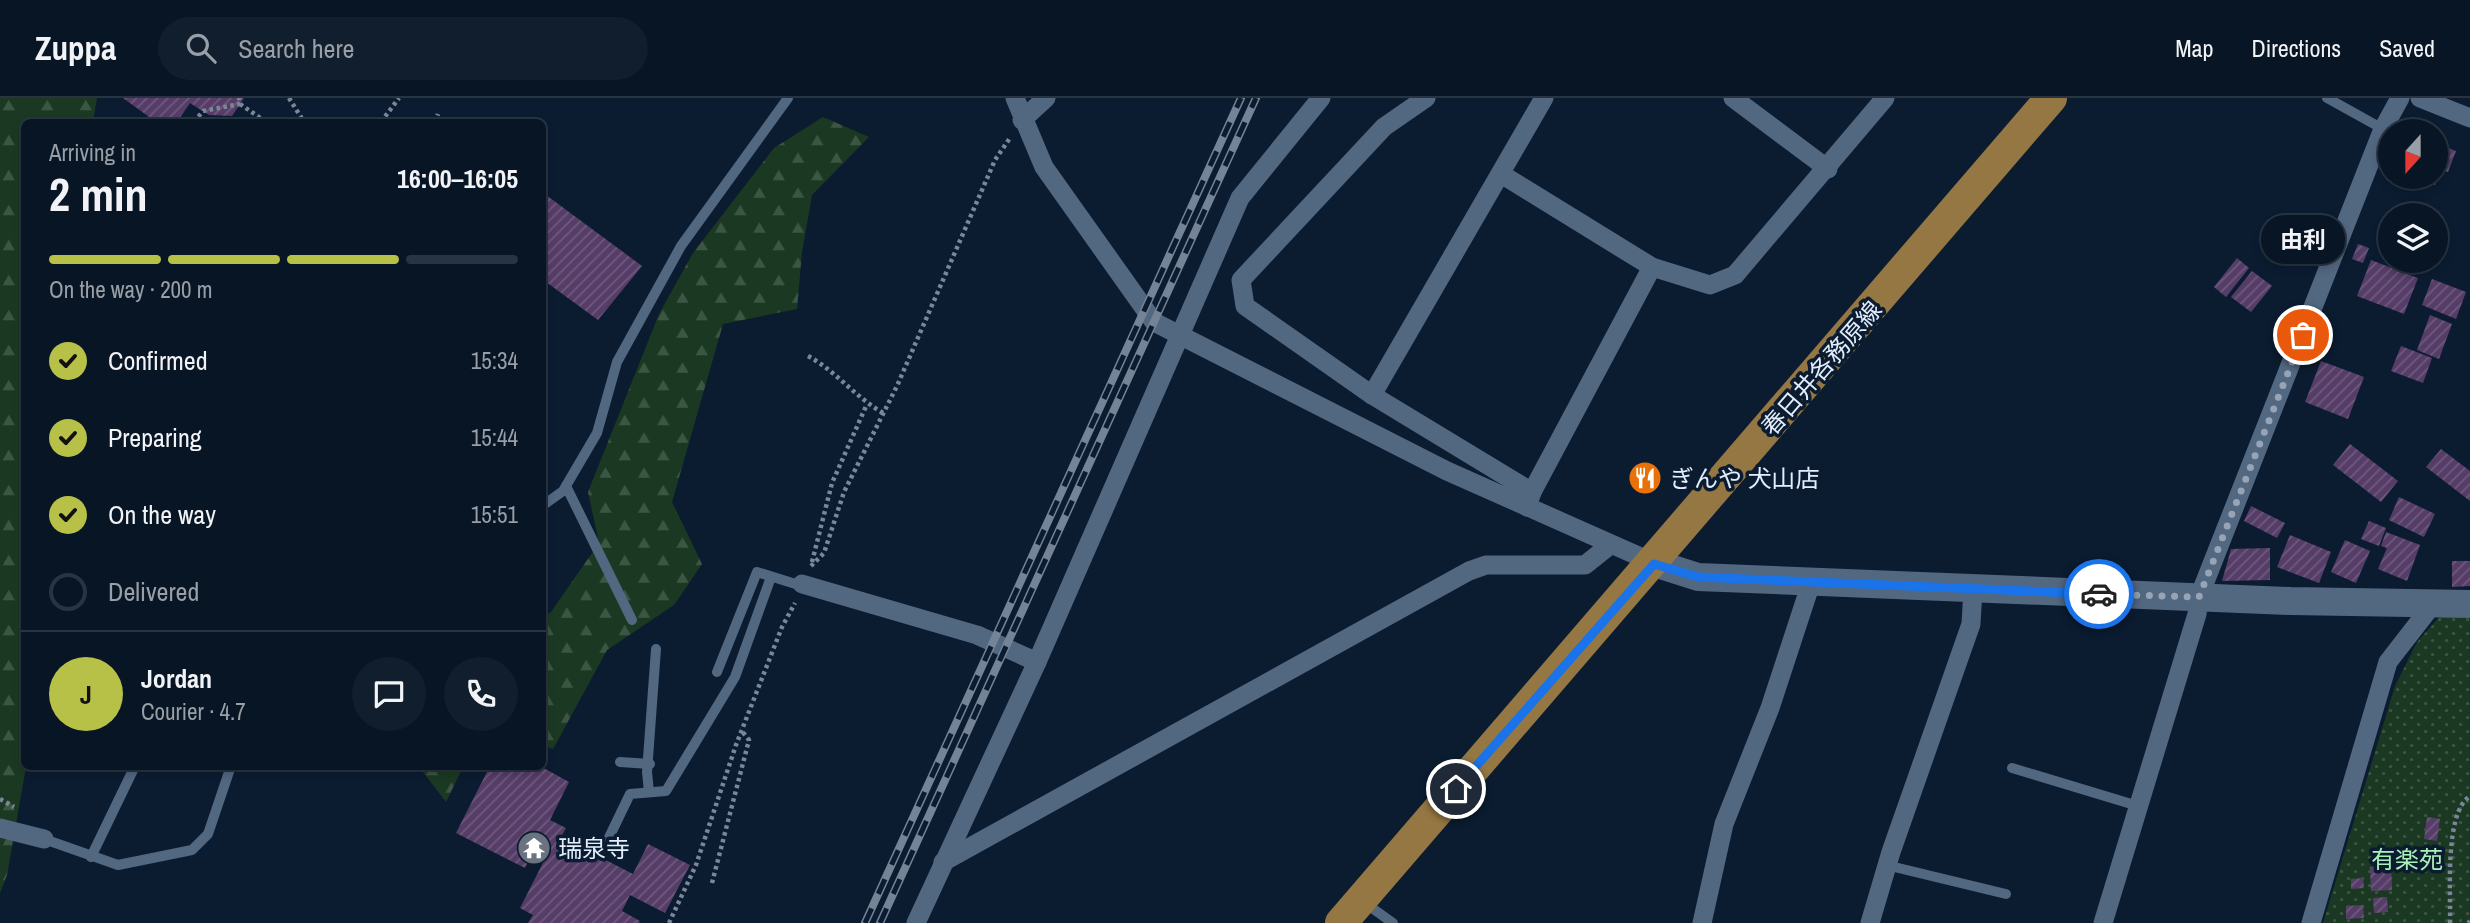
<!DOCTYPE html>
<html lang="en">
<head>
<meta charset="utf-8">
<style>
	body { margin:0; font-family:"Archivo Narrow","Noto Sans JP",sans-serif; background:#111e2d; color:#f1f3f6; height:100vh; display:flex; flex-direction:column; font-size:26px; white-space:nowrap }
	* { box-sizing:border-box; margin:0 }
	p { font-size:23px; color:#989fa7 }
	.icon { flex:none; width:38px; height:38px; fill:none; stroke:currentColor; stroke-width:2; stroke-linecap:round; stroke-linejoin:round }
	.map { position:relative; flex:1; overflow:hidden }
	.drawer { position:absolute; left:21px; top:21px; width:525px; height:651px; display:flex; flex-direction:column; background:#081525; border-radius:10px; box-shadow:0 4px 10px #0003,0 0 0 2px #293442 }
	.drawer>* { flex:none }
	.needle { width:46px; rotate:201deg }
	.buttons { position:absolute; left:2378px; top:21px; display:grid; gap:14px }
	.buttons a { display:grid; place-items:center; width:70px; height:70px; border-radius:50%; background:#081525; box-shadow:0 4px 10px #0003,0 0 0 2px #293442; font-size:35px }
	.pin { position:absolute; display:grid; place-items:center; width:60px; height:60px; color:#fff; margin:-30px; border:4px solid #fff; border-radius:50%; box-shadow:0 2px 7px #0007 }
	.courier { position:absolute; display:grid; place-items:center; width:70px; height:70px; margin:-35px; border:5px solid #1a73e8; border-radius:50%; background:#fff; color:#222; box-shadow:0 2px 9px #0007 }
	.bubble { position:absolute; height:49px; border-radius:24px; background:#081525; box-shadow:0 4px 10px #0003,0 0 0 2px #293442; font-size:23px; font-weight:700; line-height:49px; text-align:center }
	.overview em { font-style:normal; font-weight:700 }
	.overview div { display:flex; flex-direction:column-reverse }
	.overview { display:flex; align-items:center; justify-content:space-between; height:119px; padding:0 28px }
	h1 { font-size:46px; font-weight:700; line-height:52px }
	.bar { display:grid; grid-template-columns:repeat(4,1fr); gap:10px 7px; align-content:center; height:84px; padding:0 28px }
	.bar i { height:9px; border-radius:5px; background:#293442 }
	.bar .active { background:#b8c147 }
	.bar p { grid-column:span 4 }
	.line { display:flex; align-items:center; gap:18px; padding:0 28px; border-top:2px solid #293442 }
	.line div { flex:1 }
	.round { display:grid; place-items:center; flex:none; width:74px; height:74px; border-radius:37px; background:#111e2d }
	ol { padding:0 28px; list-style:none }
	li { display:flex; align-items:center; gap:21px; height:77px }
	li p { margin-inline-start:auto }
	li .icon { padding:7px; border-radius:50%; background:#b8c147; color:#111; stroke-width:4 }
	li:last-child { color:#989fa7 }
	li i { width:38px; height:38px; border:4px solid #293442; border-radius:50% }
	header { display:flex; align-items:center; gap:42px; box-sizing:border-box; height:98px; padding:0 35px; background:#081525; border-bottom:2px solid #293442 }
	header strong { font-size:33px }
	nav { display:flex; gap:38px; margin-inline-start:auto; font-size:24px }
	.search { width:490px; height:63px; background:#111e2d; display:flex; align-items:center; gap:18px; box-sizing:border-box; padding:0 24px; border-radius:38px; color:#989fa7; font-size:26px }
	.map>svg:first-child { display:block }
	.green { fill:url(#green-dots) }
	.forest { fill:url(#forest-firs) }
	.building { fill:url(#building-hatch) }
	.lines { fill:none; stroke-linecap:round; stroke-linejoin:round }
	.path { stroke:#798799; stroke-width:4.5; stroke-dasharray:3.5 3.5; stroke-linecap:butt }
	.lane { stroke:#526780; stroke-width:10 }
	.street { stroke:#526780; stroke-width:19 }
	.secondary { stroke:#526780; stroke-width:28 }
	.primary { stroke:#947742; stroke-width:32 }
	.rail-casing { stroke:#748395; stroke-width:8 }
	.rail { stroke:#0b1c31; stroke-width:5; stroke-dasharray:16; stroke-linecap:butt }
	.done { stroke:#97a4b6; stroke-width:7; stroke-dasharray:0 12.6 }
	.route { stroke:#1a73e8; stroke-width:9 }
	.labels { text-anchor:middle; dominant-baseline:central; stroke-width:7; stroke-linejoin:round; paint-order:stroke }
	.street-label { font-size:24px; fill:#e2eefd; stroke:#0b1c31 }
	.poi-label { font-size:24px; fill:#e2eefd; stroke:#0b1c31; text-anchor:start }
	.park-label { font-size:24px; fill:#aaf1b8; stroke:#0b1c31 }
</style>
</head>
<body>
<header>
<strong>Zuppa</strong>
<div class="search"><svg class="icon" aria-label="search" viewBox="0 0 24 24"><circle cx="10" cy="10" r="6"/><path d="M15 15l6 6"/></svg>Search here</div>
<nav><a>Map</a><a>Directions</a><a>Saved</a></nav>
</header>
<div class="map">
<svg width="2470" height="825" viewBox="0 0 2470 825">
	<defs>
		<pattern id="green-dots" width="8" height="8" patternUnits="userSpaceOnUse" patternTransform="scale(1.75)"><rect width="8" height="8" fill="#1b3922"/><path d="M2 2h.1M6 6h.1" fill="none" stroke="#3c5643" stroke-width="1.8" stroke-linecap="round"/></pattern>
		<pattern id="forest-firs" width="22" height="20" patternUnits="userSpaceOnUse" patternTransform="scale(1.75)"><rect width="22" height="20" fill="#1b3922"/><path d="M5 1l3.5 6h-7zM16 11l3.5 6h-7z" fill="#3c5643"/></pattern>
		<pattern id="building-hatch" width="6" height="6" patternUnits="userSpaceOnUse" patternTransform="scale(1.75)"><rect width="6" height="6" fill="#563d68"/><path d="M-1 1l2-2M0 6l6-6M5 7l2-2" fill="none" stroke="#6e597e"/></pattern>
	</defs>
	<rect width="100%" height="100%" fill="#0b1c31"/>
	<path class="green" d="M 2443,515 L 2470,515 L 2470,825 L 2323,825 L 2395,588 L 2417,544 Z"/>
	<g class="forest">
		<path d="M 0,0 L 97,0 L 93,24 L 24,24 L 26,669 L 7,777 L 0,795 Z"/>
		<path d="M 823,19 L 869,39 L 812,97 L 802,154 L 797,211 L 723,226 L 672,404 L 702,466 L 674,507 L 607,552 L 553,651 L 543,648 L 543,519 L 551,514 L 599,445 L 588,394 L 659,216 L 693,155 L 774,50 Z"/>
		<path d="M 419,669 L 463,669 L 446,704 Z"/>
	</g>
	<g class="building">
		<path d="M 123,0 L 244,0 L 232,18 L 209,17 L 190,5 L 177,24 L 156,24 Z"/>
		<path d="M 2436,45 L 2456,53 L 2448,74 L 2441,72 L 2435,87 L 2413,79 L 2436,79 Z"/>
		<path d="M 542,94 L 642,168 L 598,222 L 542,181 Z"/>
		<path d="M 2405,106 L 2426,115 L 2425,117 L 2403,112 Z"/>
		<path d="M 2358,146 L 2369,150 L 2363,165 L 2352,161 Z"/>
		<path d="M 2237,160 L 2249,170 L 2226,199 L 2214,189 Z"/>
		<path d="M 2371,162 L 2418,180 L 2404,216 L 2357,198 Z"/>
		<path d="M 2252,173 L 2272,188 L 2251,214 L 2231,199 Z"/>
		<path d="M 2432,181 L 2466,194 L 2456,221 L 2422,207 Z"/>
		<path d="M 2430,217 L 2452,226 L 2439,261 L 2417,252 Z"/>
		<path d="M 2401,248 L 2432,260 L 2423,285 L 2391,273 Z"/>
		<path d="M 2321,263 L 2364,279 L 2348,321 L 2305,304 Z"/>
		<path d="M 2350,346 L 2398,383 L 2381,404 L 2333,367 Z"/>
		<path d="M 2441,351 L 2470,373 L 2470,403 L 2426,369 Z"/>
		<path d="M 2399,399 L 2435,416 L 2424,439 L 2389,422 Z"/>
		<path d="M 2251,408 L 2285,425 L 2277,440 L 2244,423 Z"/>
		<path d="M 2369,423 L 2386,430 L 2379,448 L 2361,441 Z"/>
		<path d="M 2386,434 L 2420,447 L 2407,483 L 2378,471 L 2387,450 L 2381,448 Z"/>
		<path d="M 2290,437 L 2331,454 L 2319,485 L 2277,469 Z"/>
		<path d="M 2345,442 L 2370,453 L 2356,485 L 2331,474 Z"/>
		<path d="M 2270,450 L 2270,482 L 2222,483 L 2231,451 Z"/>
		<path d="M 2452,463 L 2470,463 L 2470,488 L 2452,489 Z"/>
		<path d="M 490,668 L 540,668 L 569,684 L 550,722 L 566,730 L 561,739 L 633,776 L 648,746 L 690,767 L 665,815 L 630,797 L 622,813 L 640,823 L 639,825 L 528,825 L 533,817 L 520,810 L 545,761 L 533,754 L 525,770 L 456,735 Z"/>
		<path d="M 2427,719 L 2440,721 L 2437,743 L 2424,741 Z"/>
		<path d="M 2391,768 L 2392,792 L 2371,793 L 2370,769 Z"/>
		<path d="M 2363,780 L 2364,790 L 2351,791 L 2351,781 Z"/>
		<path d="M 2387,799 L 2388,814 L 2374,815 L 2373,800 Z"/>
		<path d="M 2363,807 L 2364,820 L 2346,821 L 2346,808 Z"/>
	</g>
	<g class="lines">
		<g class="path">
			<path d="M 289,0 L 304,24"/>
			<path d="M 240,6 L 266,24"/>
			<path d="M 194,24 L 203,13 L 240,6 L 239,0"/>
			<path d="M 381,24 L 399,0"/>
			<path d="M 435,24 L 438,16"/>
			<path d="M 808,258 C 836,273 855,299 883,315"/>
			<path d="M 812,464 L 832,385 L 867,306"/>
			<path d="M 811,468 L 824,455 L 844,394 L 897,288 L 995,62 L 1010,40"/>
			<path d="M 0,701 L 14,709"/>
			<path d="M 712,785 L 749,642 L 742,633"/>
			<path d="M 669,825 L 696,767 L 736,647 L 782,529 L 795,505"/>
			<path d="M 2450,825 C 2451,795 2444,715 2470,698"/>
			<path d="M 2468,825 L 2470,823"/>
		</g>
		<g class="lane">
			<path d="M 2327,0 L 2383,31"/>
			<path d="M 566,388 L 632,522"/>
			<path d="M 542,408 L 563,393 L 597,335 L 617,264 L 681,148 L 788,0"/>
			<path d="M 717,574 L 757,474 L 802,488"/>
			<path d="M 620,664 L 650,666"/>
			<path d="M 2012,670 L 2138,708"/>
			<path d="M 649,694 L 647,674 L 656,551"/>
			<path d="M 44,741 L 118,767 L 192,752 L 208,736 L 231,668"/>
			<path d="M 602,754 L 630,696 L 666,693 L 735,579 L 771,479"/>
			<path d="M 91,759 L 135,668"/>
			<path d="M 1886,767 L 2006,796"/>
			<path d="M 1365,805 L 1393,825"/>
		</g>
		<g class="street">
			<path d="M 1015,0 L 1044,69 L 1154,224 L 1447,373 L 1654,465"/>
			<path d="M 1426,0 L 1384,29 L 1241,182 L 1245,208 L 1372,297 L 1532,394 L 1527,409"/>
			<path d="M 1733,0 L 1828,71"/>
			<path d="M 2420,0 L 2470,20"/>
			<path d="M 1022,22 L 1046,0"/>
			<path d="M 1501,76 L 1652,169"/>
			<path d="M 1372,297 L 1544,0"/>
			<path d="M 1532,394 L 1652,169 L 1710,187 L 1735,177 L 1885,0"/>
			<path d="M 802,486 L 977,537 L 1037,564"/>
			<path d="M 0,730 L 44,741"/>
			<path d="M 943,764 L 1469,473 L 1486,467 L 1585,467 L 1610,447"/>
			<path d="M 916,825 L 1037,564 L 1240,100 L 1321,0"/>
			<path d="M 1702,825 L 1724,726 L 1770,610 L 1811,485"/>
			<path d="M 1870,825 L 1891,754 L 1971,526 L 1973,491"/>
			<path d="M 2103,825 L 2197,516 L 2199,499 L 2383,31 L 2400,0"/>
			<path d="M 2311,825 L 2388,564 L 2433,506"/>
		</g>
		<path class="secondary" d="M 1654,465 L 1698,479 L 2290,503 L 2470,506"/>
		<path class="primary" d="M 1341,825 L 2051,0"/>
		<defs>
			<g id="rail">
				<path d="M 865,825 L 1241,0"/>
				<path d="M 880,825 L 1256,0"/>
			</g>
		</defs>
		<use href="#rail" class="rail-casing"/>
		<use href="#rail" class="rail"/>
	</g>
	<g class="lines">
		<path class="done" d="M 2099,496 L 2199,499 L 2303,237"/>
		<path class="route" d="M 1456,691 L 1654,466 L 1698,479 L 2099,496"/>
	</g>
	<defs>
		<symbol id="restaurant-disc" viewBox="-11 -11 22 22"><circle r="9.5" fill="#e8710a" stroke="#0b1c31"/><path d="M-5-6h1v4h1v-4h1v4h1v-4h1v5L-1.5 .5V6h-2V.5L-5-1ZM5-6V6H3V1.5H1.5Q1.5-4 5-6Z" fill="#fff"/></symbol>
		<symbol id="temple-disc" viewBox="-11 -11 22 22"><circle r="9.5" fill="#6b7280" stroke="#0b1c31"/><path d="M0-6L5-2H3V0L6.5 2.5H4V6H1.5V3h-3V6H-4V2.5H-6.5L-3 0V-2H-5Z" fill="#fff"/></symbol>
	</defs>
	<g fill-rule="evenodd">
		<use href="#restaurant-disc" x="1626" y="361" width="38" height="38"/>
		<use href="#temple-disc" x="515" y="731" width="38" height="38"/>
	</g>
	<g class="labels">
		<g class="street-label">
			<text transform="translate(1821 270) rotate(-49)">春日井各務原線</text>
		</g>
		<g class="poi-label">
			<text x="1670" y="380">ぎんや 犬山店</text>
			<text x="558" y="750">瑞泉寺</text>
		</g>
		<g class="park-label">
			<text x="2407" y="761">有楽苑</text>
		</g>
	</g>
</svg>
<div class="buttons">
<a><svg class="needle" viewBox="-14 -14 28 28"><path d="M0-13l5 13h-10z" fill="#e53935"/><path d="M0 13l5-13h-10z" fill="#989fa7"/></svg></a>
<a><svg class="icon" aria-label="layers" viewBox="0 0 24 24"><path d="M12 4l9 5-9 5-9-5zM3 14l9 5 9-5"/></svg></a>
</div>
<div class="pin" style="left:2303px;top:237px;background:#ea580c"><svg class="icon" aria-label="bag" viewBox="0 0 24 24"><path d="M5 8h14l-1 12H6zM9 8a3 3 0 0 1 6 0"/></svg></div>
<div class="pin" style="left:1456px;top:691px;background:#1f2937"><svg class="icon" aria-label="home" viewBox="0 0 24 24"><path d="M3 11l9-7 9 7M6 9v11h12V9"/></svg></div>
<div class="courier" style="left:2099px;top:496px"><svg class="icon" aria-label="car" viewBox="0 0 24 24"><path d="M5 17H2v-5l4-1 3-4h7l3 4 3 1v5h-3M9 17h6M6 11h13"/><circle cx="7" cy="17" r="2"/><circle cx="17" cy="17" r="2"/></svg></div>
<div class="bubble" style="left:2261px;top:117px;width:84px">由利</div>
<section class="drawer">
<div class="overview"><div><h1>2 min</h1><p>Arriving in</p></div><em>16:00–16:05</em></div>
<div class="bar"><i class="active"></i><i class="active"></i><i class="active"></i><i></i><p>On the way · 200 m</p></div>
<ol>
<li><svg class="icon" aria-label="check" viewBox="0 0 24 24"><path d="M5 12l5 5 9-10"/></svg>Confirmed<p>15:34</p></li>
<li><svg class="icon" aria-label="check" viewBox="0 0 24 24"><path d="M5 12l5 5 9-10"/></svg>Preparing<p>15:44</p></li>
<li><svg class="icon" aria-label="check" viewBox="0 0 24 24"><path d="M5 12l5 5 9-10"/></svg>On the way<p>15:51</p></li>
<li><i></i>Delivered</li>
</ol>
<div class="line" style="height:126px"><b class="round" style="background:#b8c147;color:#111">J</b><div><b>Jordan</b><p>Courier · 4.7</p></div><a class="round"><svg class="icon" aria-label="chat" viewBox="0 0 24 24"><path d="M4 5h16v11H9l-5 4z"/></svg></a><a class="round"><svg class="icon" aria-label="phone" viewBox="0 0 24 24"><path d="M5 4h4l2 5-3 2q2 4 5 5l2-3 5 2v4C11 20 4 13 5 4z"/></svg></a></div>
</section>
</div>
</body>
</html>
